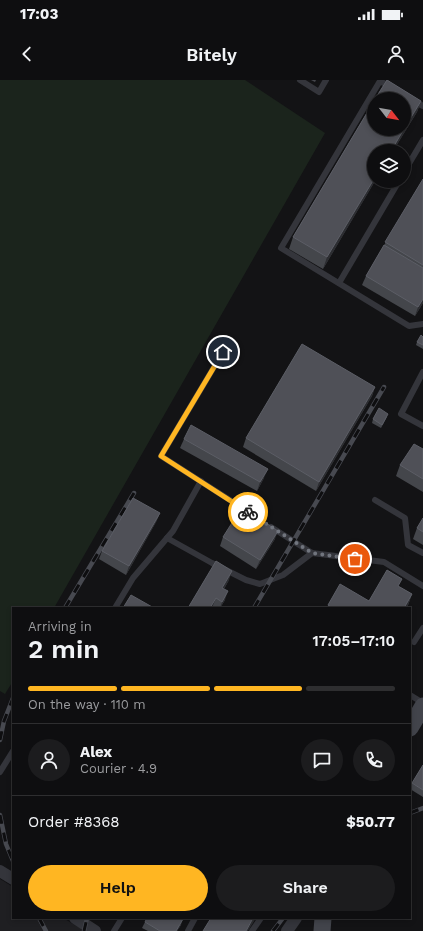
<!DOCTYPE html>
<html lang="en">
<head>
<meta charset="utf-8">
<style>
	body { margin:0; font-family:"Work Sans",sans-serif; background:#1c1c1e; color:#f1f3f6; height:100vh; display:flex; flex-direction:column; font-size:15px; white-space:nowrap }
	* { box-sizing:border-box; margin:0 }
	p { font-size:13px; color:#9b9c9f }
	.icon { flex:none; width:22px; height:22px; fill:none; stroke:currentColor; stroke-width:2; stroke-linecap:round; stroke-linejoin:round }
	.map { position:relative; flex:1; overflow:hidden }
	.drawer { position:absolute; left:12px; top:527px; width:399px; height:312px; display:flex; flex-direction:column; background:#0e0e10; border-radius:0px; box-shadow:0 2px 6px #0003,0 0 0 1px #2e2e30 }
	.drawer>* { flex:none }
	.needle { width:26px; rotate:121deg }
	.tools { position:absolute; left:367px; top:12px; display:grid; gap:8px }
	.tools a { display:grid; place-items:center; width:44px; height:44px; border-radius:50%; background:#0e0e10; box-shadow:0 2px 6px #0003,0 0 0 1px #2e2e30; font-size:20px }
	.pin { position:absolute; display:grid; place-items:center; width:34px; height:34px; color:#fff; margin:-17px; border:2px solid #fff; border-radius:50%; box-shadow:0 1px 4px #0007 }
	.courier { position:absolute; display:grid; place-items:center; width:40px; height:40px; margin:-20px; border:3px solid #ffb622; border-radius:50%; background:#fff; color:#222; box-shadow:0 1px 5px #0007 }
	.headline em { font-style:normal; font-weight:600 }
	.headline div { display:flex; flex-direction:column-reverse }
	.headline { display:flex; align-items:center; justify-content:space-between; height:68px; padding:0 16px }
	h1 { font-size:26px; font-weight:600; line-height:30px }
	.bar { display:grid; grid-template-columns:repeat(4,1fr); gap:6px 4px; align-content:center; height:48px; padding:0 16px }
	.bar i { height:5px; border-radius:3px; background:#2e2e30 }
	.bar .selected { background:#ffb622 }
	.bar p { grid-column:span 4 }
	.line { display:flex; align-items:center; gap:10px; padding:0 16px; border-top:1px solid #2e2e30 }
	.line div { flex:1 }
	.round { display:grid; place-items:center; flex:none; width:42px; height:42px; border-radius:21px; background:#1c1c1e }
	.primary-button { display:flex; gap:8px; margin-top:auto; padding:8px 16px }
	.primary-button a { flex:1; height:46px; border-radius:24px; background:#ffb622; color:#111; font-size:16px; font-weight:600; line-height:46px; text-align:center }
	.primary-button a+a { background:#1c1c1e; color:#f1f3f6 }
	.status { display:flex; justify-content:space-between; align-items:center; height:28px; padding:0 20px; background:#0e0e10; direction:ltr }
	.status svg { height:11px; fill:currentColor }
	header { display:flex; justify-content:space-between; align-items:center; height:52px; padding:0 16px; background:#0e0e10; font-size:18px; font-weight:600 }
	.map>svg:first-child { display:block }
	.built { fill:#1f1f22 }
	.green { fill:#1b241c }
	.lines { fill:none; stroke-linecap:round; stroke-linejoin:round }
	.service { stroke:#34353b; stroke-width:6 }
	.minor { stroke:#34353b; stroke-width:12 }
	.secondary { stroke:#42444b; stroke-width:17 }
	.rail-casing { stroke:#474950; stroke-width:4.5 }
	.rail { stroke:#0e0e10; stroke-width:3; stroke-dasharray:9; stroke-linecap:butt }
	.wall { fill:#44464b }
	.shaded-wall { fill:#2c2d31 }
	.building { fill:#4f5057; stroke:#5c5e66 }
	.done { stroke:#71757e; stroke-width:4; stroke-dasharray:0 7.2 }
	.route { stroke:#ffb622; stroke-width:5 }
</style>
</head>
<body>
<div class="status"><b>17:03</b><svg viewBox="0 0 49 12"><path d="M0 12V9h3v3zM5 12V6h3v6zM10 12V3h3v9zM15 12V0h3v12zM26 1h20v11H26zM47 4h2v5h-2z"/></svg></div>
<header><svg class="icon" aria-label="back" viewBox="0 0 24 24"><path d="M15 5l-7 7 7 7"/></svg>Bitely<svg class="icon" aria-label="person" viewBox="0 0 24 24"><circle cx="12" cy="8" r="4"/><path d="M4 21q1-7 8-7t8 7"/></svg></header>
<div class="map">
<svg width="423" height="851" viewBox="0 0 423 851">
	<rect width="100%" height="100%" fill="#131315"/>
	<path class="built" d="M 0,799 L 13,807 L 13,838 L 63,838 L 85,851 L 0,851 Z"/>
	<path class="green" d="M 0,0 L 245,0 L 325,53 L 54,528 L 13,528 L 13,601 L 5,614 L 0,611 Z"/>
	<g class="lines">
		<g class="service">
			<path d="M 300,0 L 319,12 L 326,0"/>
			<path d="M 391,7 L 380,1 L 281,168 L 409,246 L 423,244"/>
			<path d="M 412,20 L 423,26"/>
			<path d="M 404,92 L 423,60"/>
			<path d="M 339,203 L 399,101"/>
			<path d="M 223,272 L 161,376 L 247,431"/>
			<path d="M 423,292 L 401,334 L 423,346"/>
			<path d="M 375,420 L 405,438 L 408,465 L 423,473"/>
			<path d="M 271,447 L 312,473 L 384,482 L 423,506"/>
			<path d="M 167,458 L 212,483 L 246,500 L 260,504 L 283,495 L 312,473"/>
			<path d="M 115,528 L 133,498 L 173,451 L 201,401"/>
			<path d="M 414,562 L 423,548"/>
			<path d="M 410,615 L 423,623"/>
			<path d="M 0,692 L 13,671"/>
			<path d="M 114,851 L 122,838"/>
			<path d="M 188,851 L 195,838"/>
			<path d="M 252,851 L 261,838"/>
		</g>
		<g class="minor">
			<path d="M 0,791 L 13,799"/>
			<path d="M 75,838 L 95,851"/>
			<path d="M 287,851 L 296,838"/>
		</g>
		<g class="secondary">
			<path d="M 410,648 L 423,626"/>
			<path d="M 322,851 L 323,838"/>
		</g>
		<defs>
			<g id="rail">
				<path d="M 65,528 L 134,413"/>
				<path d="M 254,528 L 384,307"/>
				<path d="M 0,660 L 4,641 L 13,618"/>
				<path d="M 410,733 L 423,728"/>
				<path d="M 0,735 L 6,764 L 13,781"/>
				<path d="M 39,838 L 46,851"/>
				<path d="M 84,851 L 87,838"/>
				<path d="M 273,851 L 283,838"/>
			</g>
		</defs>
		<use href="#rail" class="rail-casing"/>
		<use href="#rail" class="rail"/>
	</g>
	<g class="wall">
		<path d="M 311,0 L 316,0 L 315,2 Z"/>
		<path d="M 387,0 L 421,21 L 417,32 L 393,71 L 374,71 L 374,101 L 375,101 L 323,189 L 289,169 L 293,157 L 374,21 L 374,49 L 404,49 L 404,19 L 375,19 Z"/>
		<path d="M 423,99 L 423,223 L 415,236 L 362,205 L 366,196 Z"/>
		<path d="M 423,257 L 423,269 L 416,265 L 417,262 Z"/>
		<path d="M 375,307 L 372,316 L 316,411 L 243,367 L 246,358 Z"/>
		<path d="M 387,337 L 381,348 L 372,343 L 373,339 Z"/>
		<path d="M 184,359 L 264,398 L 257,411 L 180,368 Z"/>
		<path d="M 423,369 L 423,412 L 396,396 L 400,385 Z"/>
		<path d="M 160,433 L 156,442 L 126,495 L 99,479 L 102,471 Z"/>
		<path d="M 423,438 L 423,465 L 413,459 L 417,448 Z"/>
		<path d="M 223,457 L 275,459 L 256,489 L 220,466 Z"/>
		<path d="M 229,500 L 224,509 L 225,520 L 220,528 L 214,528 L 213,527 L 188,528 Z"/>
		<path d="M 400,507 L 412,514 L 407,528 L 327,528 L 328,525 L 369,521 Z"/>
		<path d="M 423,685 L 423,717 L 410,709 L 412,703 Z"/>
		<path d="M 145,842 L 181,845 L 177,851 L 148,851 L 142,848 Z"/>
	</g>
	<g class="shaded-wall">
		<path d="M 421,21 L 417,32 L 393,71 L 391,71 Z"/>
		<path d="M 374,99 L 374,101 L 375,101 L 323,189 L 327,177 Z"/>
		<path d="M 423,219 L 423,223 L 415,236 L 418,227 Z"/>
		<path d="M 375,307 L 372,316 L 316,411 L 319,402 Z"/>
		<path d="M 268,389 L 264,398 L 257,411 L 260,402 Z"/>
		<path d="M 160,433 L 156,442 L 126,495 L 129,486 Z"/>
		<path d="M 278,451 L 275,459 L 256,489 L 260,480 Z"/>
		<path d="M 232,491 L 229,500 L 219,517 L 222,508 Z"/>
		<path d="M 228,511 L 225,520 L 220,528 L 222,522 Z"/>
		<path d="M 412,514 L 407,528 L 404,528 Z"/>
		<path d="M 216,518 L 212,528 L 210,528 Z"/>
		<path d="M 253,838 L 256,838 L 248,851 L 246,851 Z"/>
		<path d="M 183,839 L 181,845 L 177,851 L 176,851 Z"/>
	</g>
	<g class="building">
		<path d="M 387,0 L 421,21 L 404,49 L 404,19 L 375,19 Z"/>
		<path d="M 374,21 L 374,49 L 404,49 L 391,71 L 374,71 L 374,99 L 327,177 L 293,157 Z"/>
		<path d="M 423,99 L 423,185 L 385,162 Z"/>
		<path d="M 384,165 L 423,188 L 423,219 L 418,227 L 366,196 Z"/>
		<path d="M 421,255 L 423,257 L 423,265 L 417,262 Z"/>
		<path d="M 302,264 L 375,307 L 319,402 L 246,358 Z"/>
		<path d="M 379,328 L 388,334 L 382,345 L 373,339 Z"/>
		<path d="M 191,345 L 268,389 L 260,402 L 184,359 Z"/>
		<path d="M 414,364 L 423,369 L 423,399 L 400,385 Z"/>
		<path d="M 133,418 L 160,433 L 129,486 L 102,471 Z"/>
		<path d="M 242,427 L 278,451 L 260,480 L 223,457 Z"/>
		<path d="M 423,438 L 423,452 L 417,448 Z"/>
		<path d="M 216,481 L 232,491 L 222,508 L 228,511 L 222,522 L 216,518 L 210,528 L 188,528 Z"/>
		<path d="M 387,490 L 402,499 L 398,506 L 412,514 L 404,528 L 333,528 L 328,525 L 340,504 L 369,521 Z"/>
		<path d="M 131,515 L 154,528 L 123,528 Z"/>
		<path d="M 423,685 L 423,710 L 412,703 Z"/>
		<path d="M 147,838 L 181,838 L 183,839 L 176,851 L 160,851 L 145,842 Z"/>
		<path d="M 211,838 L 253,838 L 246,851 L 203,851 Z"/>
	</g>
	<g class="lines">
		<path class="done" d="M 248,432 L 312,473 L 355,479"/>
		<path class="route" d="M 223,272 L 161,376 L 248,432"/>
	</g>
</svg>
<div class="tools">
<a><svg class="needle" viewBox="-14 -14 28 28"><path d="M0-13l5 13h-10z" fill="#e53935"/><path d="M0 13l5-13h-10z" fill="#9b9c9f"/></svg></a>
<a><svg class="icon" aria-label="layers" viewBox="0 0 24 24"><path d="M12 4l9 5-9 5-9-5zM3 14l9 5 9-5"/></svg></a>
</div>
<div class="pin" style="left:355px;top:479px;background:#ea580c"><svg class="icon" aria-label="bag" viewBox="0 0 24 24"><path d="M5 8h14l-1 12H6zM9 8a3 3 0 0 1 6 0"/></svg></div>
<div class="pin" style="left:223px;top:272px;background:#1f2937"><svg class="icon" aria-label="home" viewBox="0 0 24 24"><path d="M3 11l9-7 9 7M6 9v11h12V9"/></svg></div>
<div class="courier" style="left:248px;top:432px"><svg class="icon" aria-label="bike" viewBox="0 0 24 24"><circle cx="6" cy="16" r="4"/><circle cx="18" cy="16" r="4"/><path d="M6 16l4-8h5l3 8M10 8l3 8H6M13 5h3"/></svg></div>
<section class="drawer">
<div class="headline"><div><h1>2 min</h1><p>Arriving in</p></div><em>17:05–17:10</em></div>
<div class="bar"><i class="selected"></i><i class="selected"></i><i class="selected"></i><i></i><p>On the way · 110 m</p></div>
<div class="line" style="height:72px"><a class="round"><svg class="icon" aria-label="person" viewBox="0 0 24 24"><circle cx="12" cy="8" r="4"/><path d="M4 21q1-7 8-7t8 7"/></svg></a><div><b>Alex</b><p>Courier · 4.9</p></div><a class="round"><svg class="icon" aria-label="chat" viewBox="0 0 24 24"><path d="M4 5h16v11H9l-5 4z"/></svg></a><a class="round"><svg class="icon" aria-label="phone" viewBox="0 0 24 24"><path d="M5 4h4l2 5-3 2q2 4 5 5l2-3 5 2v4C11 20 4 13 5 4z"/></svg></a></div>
<div class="line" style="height:52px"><div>Order #8368</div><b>$50.77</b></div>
<div class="primary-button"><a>Help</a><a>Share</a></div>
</section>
</div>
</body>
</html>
